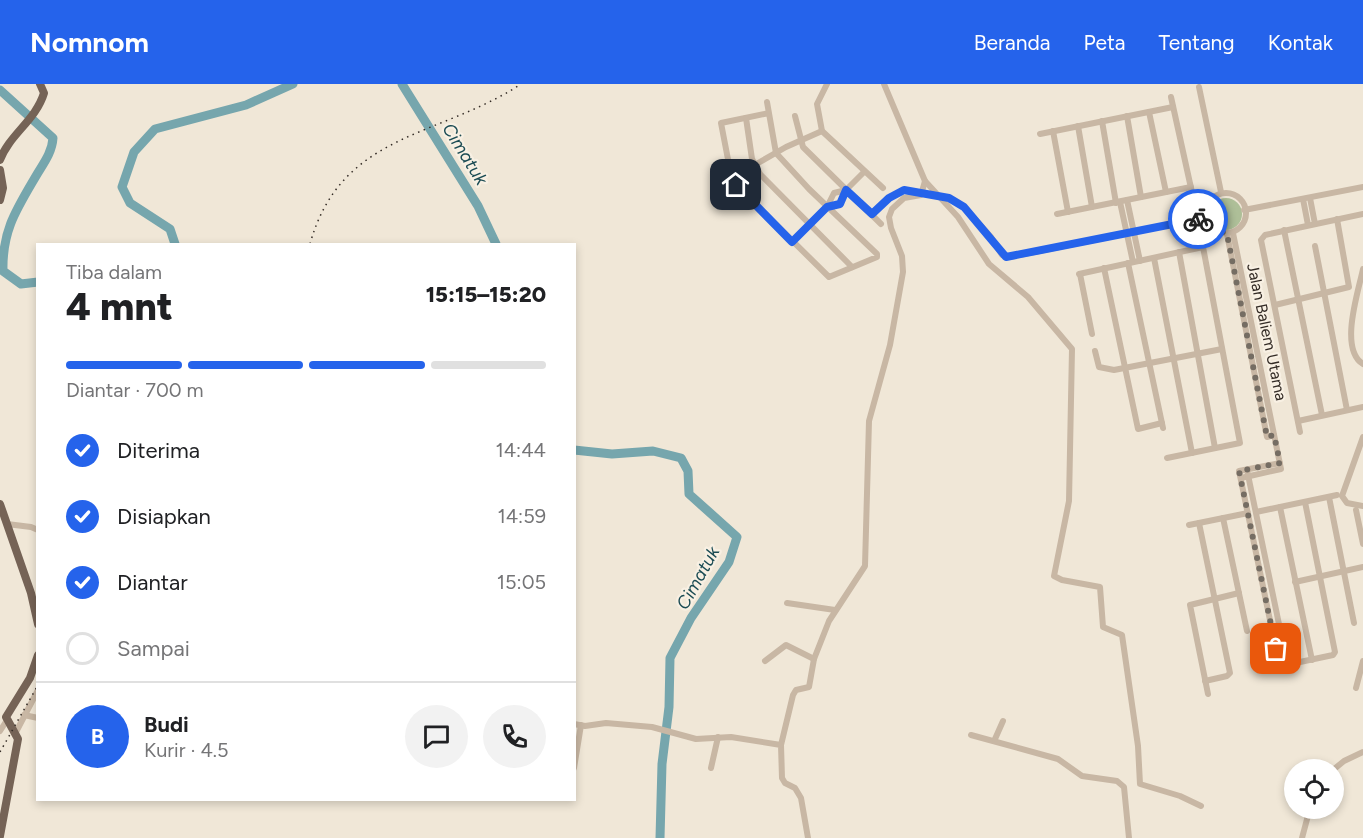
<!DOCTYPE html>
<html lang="id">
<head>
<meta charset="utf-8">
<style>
	body { margin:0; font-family:Figtree,sans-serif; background:#f2f2f2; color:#202124; height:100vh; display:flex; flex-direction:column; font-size:22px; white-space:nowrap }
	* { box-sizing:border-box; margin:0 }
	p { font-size:20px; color:#757577 }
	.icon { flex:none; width:33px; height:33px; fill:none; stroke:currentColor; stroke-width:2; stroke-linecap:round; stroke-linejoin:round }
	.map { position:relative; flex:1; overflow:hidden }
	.panel { position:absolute; left:36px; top:159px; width:540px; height:558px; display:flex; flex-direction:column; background:#fff; border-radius:0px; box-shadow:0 3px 9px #0003 }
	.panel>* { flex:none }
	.controls { position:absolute; left:1284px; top:675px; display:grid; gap:12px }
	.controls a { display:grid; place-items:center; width:60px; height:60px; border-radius:50%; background:#fff; box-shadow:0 3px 9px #0003; font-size:30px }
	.pin { position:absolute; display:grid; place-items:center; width:51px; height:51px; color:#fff; margin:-26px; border-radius:12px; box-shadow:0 3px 9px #0006 }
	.courier { position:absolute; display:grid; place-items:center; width:60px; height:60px; margin:-30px; border:4px solid #2563eb; border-radius:50%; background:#fff; color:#222; box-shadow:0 2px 8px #0007 }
	.head em { font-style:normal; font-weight:800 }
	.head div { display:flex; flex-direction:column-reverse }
	.head { display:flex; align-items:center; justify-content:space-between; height:102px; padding:0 30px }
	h1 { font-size:39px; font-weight:800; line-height:45px }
	.bar { display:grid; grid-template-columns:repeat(4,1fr); gap:9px 6px; align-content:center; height:72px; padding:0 30px }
	.bar i { height:8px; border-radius:4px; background:#e0e0e0 }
	.bar .active { background:#2563eb }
	.bar p { grid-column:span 4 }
	.line { display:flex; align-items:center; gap:15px; padding:0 30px; border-top:2px solid #e0e0e0 }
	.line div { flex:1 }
	.round { display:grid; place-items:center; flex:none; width:63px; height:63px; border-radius:32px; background:#f2f2f2 }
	ol { padding:0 30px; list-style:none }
	li { display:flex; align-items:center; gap:18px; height:66px }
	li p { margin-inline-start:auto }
	li .icon { padding:6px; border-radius:50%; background:#2563eb; color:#fff; stroke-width:4 }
	li:last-child { color:#757577 }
	li i { width:33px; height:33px; border:3px solid #e0e0e0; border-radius:50% }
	header { display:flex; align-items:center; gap:36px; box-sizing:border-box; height:84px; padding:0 30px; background:#2563eb; color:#fff }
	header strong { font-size:28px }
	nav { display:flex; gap:33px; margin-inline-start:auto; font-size:21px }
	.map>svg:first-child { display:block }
	.green { fill:#aebf98 }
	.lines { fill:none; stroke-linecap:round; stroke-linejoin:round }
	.river { stroke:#76a6ad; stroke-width:9 }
	.minor { stroke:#c8b7a4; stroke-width:6 }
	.major { stroke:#756356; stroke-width:8 }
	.rail { stroke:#332b25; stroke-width:1.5; stroke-dasharray:1.5 4.5; stroke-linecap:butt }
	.done { stroke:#756d63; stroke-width:6; stroke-dasharray:0 10.8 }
	.route { stroke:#2563eb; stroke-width:8 }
	.labels { text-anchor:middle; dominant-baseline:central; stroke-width:4.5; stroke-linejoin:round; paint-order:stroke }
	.street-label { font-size:16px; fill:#332b25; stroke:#f8f0e3 }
	.water-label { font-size:18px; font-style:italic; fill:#1c4c54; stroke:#f8f0e3 }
</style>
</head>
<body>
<header>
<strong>Nomnom</strong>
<nav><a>Beranda</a><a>Peta</a><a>Tentang</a><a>Kontak</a></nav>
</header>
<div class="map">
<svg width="1363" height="754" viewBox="0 0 1363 754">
	<rect width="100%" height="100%" fill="#f0e7d7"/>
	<circle class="green" cx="1226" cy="130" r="16"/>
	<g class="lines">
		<g class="river">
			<path d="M 402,0 L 478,122 L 496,160"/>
			<path d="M 0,6 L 53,54 C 52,69 43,80 36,92 C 16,126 2,147 3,187 L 21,200 L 38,198"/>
			<path d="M 175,160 L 170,145 L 130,119 L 122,103 L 134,68 L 155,45 L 246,21 L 293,0"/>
			<path d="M 574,366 L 612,370 L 653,367 L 681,374 L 688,387 L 689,410 L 737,453 L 729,478 L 691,534 L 670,574 L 669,623 L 662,680 L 660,754"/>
		</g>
		<g class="minor">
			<path d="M 827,0 L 817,20 L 822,47 L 883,104"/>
			<path d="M 884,0 L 925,97 L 958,133 L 989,180 L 1028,213 L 1072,265 L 1069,417 L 1054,492 L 1062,496 L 1100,503 L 1103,543 L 1122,551 L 1138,662 L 1140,700 L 1180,712 L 1201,722"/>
			<path d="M 1199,3 L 1221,108"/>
			<path d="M 1171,13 L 1193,113"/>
			<path d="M 767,18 L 776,69 L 809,105 L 877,170 L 877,173 L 829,193 L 736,101 L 731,91 L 721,39 L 769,29"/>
			<path d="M 1149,28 L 1166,108"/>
			<path d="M 795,32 L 803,63 L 881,140"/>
			<path d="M 1127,32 L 1141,113"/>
			<path d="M 746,34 L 752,75 L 760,90 L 852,183"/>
			<path d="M 1102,37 L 1116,119"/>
			<path d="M 1078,42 L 1092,123"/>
			<path d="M 1053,47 L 1068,128"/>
			<path d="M 1040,50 L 1173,23"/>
			<path d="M 732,94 L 786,63 L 822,47"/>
			<circle cx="1226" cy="129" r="20"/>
			<path d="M 1310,114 L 1315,140"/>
			<path d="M 1303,115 L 1308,141"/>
			<path d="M 1127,116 L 1140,177"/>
			<path d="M 1120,118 L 1133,178"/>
			<path d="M 827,123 L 840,120 L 846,106"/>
			<path d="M 1244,126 L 1363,103"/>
			<path d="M 871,130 L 889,114 L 904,106 L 949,114 L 964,123 L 991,153 L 1002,171 L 1010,173 L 1208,133"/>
			<path d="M 1057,130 L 1191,103"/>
			<path d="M 1284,146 L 1322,331"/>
			<path d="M 1233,149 L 1281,385 L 1241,394"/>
			<path d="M 1227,150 L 1267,353 L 1274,351"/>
			<path d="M 792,158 L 827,123 L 834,109 L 846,106 L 864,88"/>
			<path d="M 1315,162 L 1347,326"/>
			<path d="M 1179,168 L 1215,364"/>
			<path d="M 1154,174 L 1192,369"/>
			<path d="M 1128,179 L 1163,344"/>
			<path d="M 1104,184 L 1138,345 L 1162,339"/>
			<path d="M 1363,185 C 1358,209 1339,265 1363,280"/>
			<path d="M 1079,190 L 1203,163 L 1240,359 L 1167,374"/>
			<path d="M 1080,190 L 1092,250"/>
			<path d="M 1275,221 L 1349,203 L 1337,135"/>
			<path d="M 1095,267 L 1099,283 L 1114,286 L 1222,265"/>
			<path d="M 1298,337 L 1363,323"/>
			<path d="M 1300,348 L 1261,156 L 1265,151 L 1363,130"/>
			<path d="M 1363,353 L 1342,412 L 1347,419 L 1363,422"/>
			<path d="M 1247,386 L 1285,569 L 1300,578 L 1333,571 L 1335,568 L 1305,418"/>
			<path d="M 1329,413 L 1354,539"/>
			<path d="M 1280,423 L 1312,576"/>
			<path d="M 1356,426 L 1363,460"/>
			<path d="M 1256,428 L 1337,411"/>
			<path d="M 1223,434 L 1247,547"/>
			<path d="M 1199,439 L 1230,589 L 1227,592 L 1205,597"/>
			<path d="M 7,440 L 31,443 L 38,446"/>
			<path d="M 1189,441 L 1248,429"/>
			<path d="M 1295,498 L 1363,483"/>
			<path d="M 787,519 L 835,526"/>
			<path d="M 1276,565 L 1239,387 L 1280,379"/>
			<path d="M 765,577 L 786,561 L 814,575"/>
			<path d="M 1356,604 L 1363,577"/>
			<path d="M 1208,610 L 1190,521 L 1239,509"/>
			<path d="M 24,631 L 38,634"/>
			<path d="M 574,640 L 585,642 L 606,639 L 652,643 L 696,655 L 731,653 L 781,661 L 782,694 L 785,699 L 795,704 L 801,714 L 808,754"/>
			<path d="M 0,647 L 7,636"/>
			<path d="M 16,648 L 38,606"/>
			<path d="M 971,651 L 1058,675 L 1082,692 L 1117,697 L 1124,703 L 1129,754"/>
			<path d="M 995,655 L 1003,637"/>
			<path d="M 781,661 L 793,611 L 796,606 L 809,603 L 814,575 L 829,537 L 865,482 L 869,337 L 890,261 L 903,188 L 902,172 L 891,144 L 889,133 L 892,125 L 904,114 L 921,111 L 925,97"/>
			<path d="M 574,684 L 581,641"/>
			<path d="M 711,684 L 718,653"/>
			<path d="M 1333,686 L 1344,677 L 1363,668"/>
			<path d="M 1302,754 L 1310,724"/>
		</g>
		<g class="major">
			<path d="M 0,76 C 9,51 36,36 44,9 L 40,0"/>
			<path d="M 0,86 L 3,104 L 0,116"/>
			<path d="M 0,420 L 31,509 L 38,540"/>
			<path d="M 0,752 L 18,655 L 6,633 L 30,594 L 38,571"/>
		</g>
		<g class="rail">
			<path d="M 310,160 C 341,48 439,54 521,0"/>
			<path d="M 0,668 L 38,601"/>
		</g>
	</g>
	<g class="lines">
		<path class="done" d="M 1198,135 L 1208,133 L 1214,144 L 1227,150 L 1267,353 L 1274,351 L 1280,379 L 1239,387 L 1276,565"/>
		<path class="route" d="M 736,101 L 792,158 L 827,123 L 840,120 L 846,106 L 872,130 L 889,114 L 904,106 L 949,114 L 964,123 L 1006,173 L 1198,135"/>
	</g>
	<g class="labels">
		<g class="street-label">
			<text transform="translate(1267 248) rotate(78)">Jalan Baliem Utama</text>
		</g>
		<g class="water-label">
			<text transform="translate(465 70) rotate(58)">Cimatuk</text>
			<text transform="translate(698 494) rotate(-61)">Cimatuk</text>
		</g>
	</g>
</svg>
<div class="controls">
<a><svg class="icon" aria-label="locate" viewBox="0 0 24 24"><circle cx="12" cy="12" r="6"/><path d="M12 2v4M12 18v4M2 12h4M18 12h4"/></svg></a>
</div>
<div class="pin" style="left:1276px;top:565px;background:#ea580c"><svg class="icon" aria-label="bag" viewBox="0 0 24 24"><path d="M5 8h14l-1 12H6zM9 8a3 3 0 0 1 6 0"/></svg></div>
<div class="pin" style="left:736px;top:101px;background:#1f2937"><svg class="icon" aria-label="home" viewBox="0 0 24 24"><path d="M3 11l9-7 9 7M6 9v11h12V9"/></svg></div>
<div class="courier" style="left:1198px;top:135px"><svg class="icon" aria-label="bike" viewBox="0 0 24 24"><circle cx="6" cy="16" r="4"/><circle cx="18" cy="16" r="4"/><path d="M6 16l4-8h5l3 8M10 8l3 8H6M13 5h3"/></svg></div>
<section class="panel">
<div class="head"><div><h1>4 mnt</h1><p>Tiba dalam</p></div><em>15:15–15:20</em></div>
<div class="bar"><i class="active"></i><i class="active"></i><i class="active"></i><i></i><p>Diantar · 700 m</p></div>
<ol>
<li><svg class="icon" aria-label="check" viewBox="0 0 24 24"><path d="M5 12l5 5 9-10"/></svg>Diterima<p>14:44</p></li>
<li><svg class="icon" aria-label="check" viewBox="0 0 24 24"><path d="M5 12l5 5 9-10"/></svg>Disiapkan<p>14:59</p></li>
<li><svg class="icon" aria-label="check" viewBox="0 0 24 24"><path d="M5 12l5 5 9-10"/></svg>Diantar<p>15:05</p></li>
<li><i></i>Sampai</li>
</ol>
<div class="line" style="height:108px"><b class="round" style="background:#2563eb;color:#fff">B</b><div><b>Budi</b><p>Kurir · 4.5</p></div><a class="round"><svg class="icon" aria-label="chat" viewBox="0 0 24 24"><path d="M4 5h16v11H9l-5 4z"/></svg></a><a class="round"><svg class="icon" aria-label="phone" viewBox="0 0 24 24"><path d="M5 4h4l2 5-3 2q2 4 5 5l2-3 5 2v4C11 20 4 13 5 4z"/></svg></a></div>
</section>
</div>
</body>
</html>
